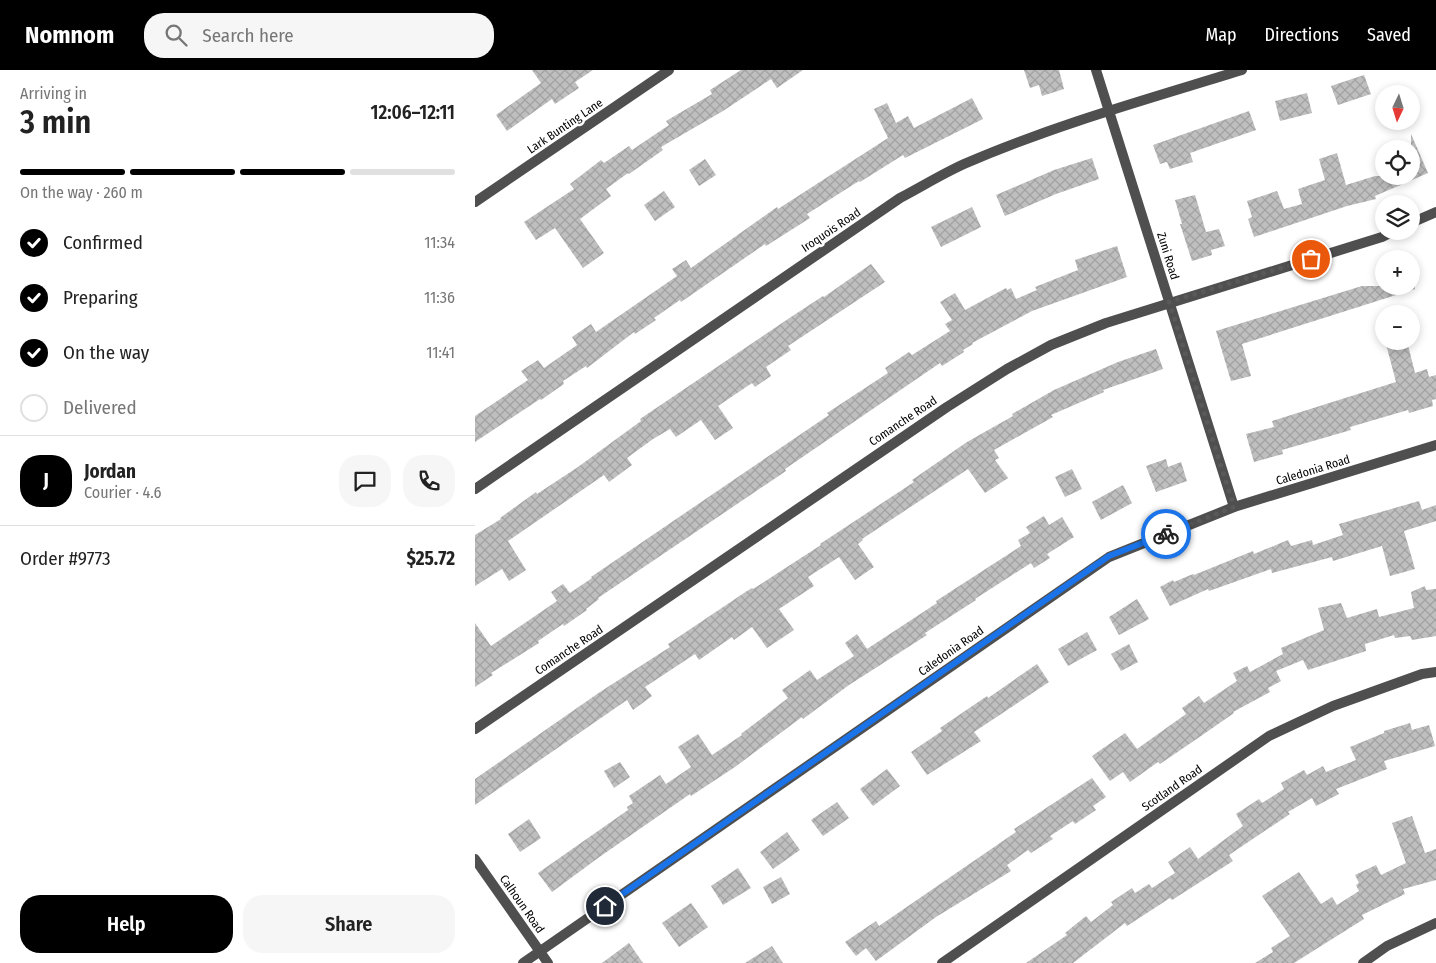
<!DOCTYPE html>
<html lang="en">
<head>
<meta charset="utf-8">
<style>
	body { margin:0; font-family:"Fira Sans Condensed",sans-serif; background:#f6f6f6; color:#222; height:100vh; display:flex; flex-direction:column; font-size:19px; white-space:nowrap }
	* { box-sizing:border-box; margin:0 }
	p { font-size:16px; color:#767676 }
	.icon { flex:none; width:28px; height:28px; fill:none; stroke:currentColor; stroke-width:2; stroke-linecap:round; stroke-linejoin:round }
	.map { position:relative; flex:1; overflow:hidden }
	.panel { display:flex; flex-direction:column; background:#fff; width:475px }
	.panel>* { flex:none }
	.needle { width:32px; rotate:184deg }
	.fabs { position:absolute; left:900px; top:15px; display:grid; gap:10px }
	.fabs a { display:grid; place-items:center; width:45px; height:45px; border-radius:50%; background:#fff; box-shadow:0 2px 8px #0003; font-size:25px }
	.pin { position:absolute; display:grid; place-items:center; width:42px; height:42px; color:#fff; margin:-21px; border:2px solid #fff; border-radius:50%; box-shadow:0 1px 5px #0007 }
	.courier { position:absolute; display:grid; place-items:center; width:50px; height:50px; margin:-25px; border:4px solid #1a73e8; border-radius:50%; background:#fff; color:#222; box-shadow:0 1px 6px #0007 }
	.overview em { font-style:normal; font-weight:600 }
	.overview div { display:flex; flex-direction:column-reverse }
	.overview { display:flex; align-items:center; justify-content:space-between; height:85px; padding:0 20px }
	h1 { font-size:32px; font-weight:600; line-height:38px }
	.bar { display:grid; grid-template-columns:repeat(4,1fr); gap:8px 5px; align-content:center; height:60px; padding:0 20px }
	.bar i { height:6px; border-radius:4px; background:#e0e0e0 }
	.bar .selected { background:#000 }
	.bar p { grid-column:span 4 }
	.line { display:flex; align-items:center; gap:12px; padding:0 20px; border-top:1px solid #e0e0e0 }
	.line div { flex:1 }
	.round { display:grid; place-items:center; flex:none; width:52px; height:52px; border-radius:20px; background:#f6f6f6 }
	ol { padding:0 20px; list-style:none }
	li { display:flex; align-items:center; gap:15px; height:55px }
	li p { margin-inline-start:auto }
	li .icon { padding:5px; border-radius:50%; background:#000; color:#fff; stroke-width:4 }
	li:last-child { color:#767676 }
	li i { width:28px; height:28px; border:2px solid #e0e0e0; border-radius:50% }
	.action { display:flex; gap:10px; margin-top:auto; padding:10px 20px }
	.action a { flex:1; height:58px; border-radius:20px; background:#000; color:#fff; font-size:20px; font-weight:600; line-height:58px; text-align:center }
	.action a+a { background:#f6f6f6; color:#222 }
	header { display:flex; align-items:center; gap:30px; box-sizing:border-box; height:70px; padding:0 25px; background:#000; color:#fff }
	header strong { font-size:24px }
	nav { display:flex; gap:28px; margin-inline-start:auto; font-size:18px }
	.search { width:350px; height:45px; background:#f6f6f6; display:flex; align-items:center; gap:12px; box-sizing:border-box; padding:0 18px; border-radius:20px; color:#767676; font-size:19px }
	main { display:flex; flex:1; min-height:0 }
	.map>svg:first-child { display:block }
	.building { fill:url(#building-cross-hatch) }
	.lines { fill:none; stroke-linecap:round; stroke-linejoin:round }
	.minor { stroke:#4f4f4f; stroke-width:10 }
	.done { stroke:#595959; stroke-width:5; stroke-dasharray:0 9 }
	.route { stroke:#1a73e8; stroke-width:6 }
	.labels { text-anchor:middle; dominant-baseline:central; stroke-width:5; stroke-linejoin:round; paint-order:stroke }
	.street-label { font-size:12px; fill:#000; stroke:#fff }
</style>
</head>
<body>
<header>
<strong>Nomnom</strong>
<div class="search"><svg class="icon" aria-label="search" viewBox="0 0 24 24"><circle cx="10" cy="10" r="6"/><path d="M15 15l6 6"/></svg>Search here</div>
<nav><a>Map</a><a>Directions</a><a>Saved</a></nav>
</header>
<main>
<section class="panel">
<div class="overview"><div><h1>3 min</h1><p>Arriving in</p></div><em>12:06–12:11</em></div>
<div class="bar"><i class="selected"></i><i class="selected"></i><i class="selected"></i><i></i><p>On the way · 260 m</p></div>
<ol>
<li><svg class="icon" aria-label="check" viewBox="0 0 24 24"><path d="M5 12l5 5 9-10"/></svg>Confirmed<p>11:34</p></li>
<li><svg class="icon" aria-label="check" viewBox="0 0 24 24"><path d="M5 12l5 5 9-10"/></svg>Preparing<p>11:36</p></li>
<li><svg class="icon" aria-label="check" viewBox="0 0 24 24"><path d="M5 12l5 5 9-10"/></svg>On the way<p>11:41</p></li>
<li><i></i>Delivered</li>
</ol>
<div class="line" style="height:90px"><b class="round" style="background:#000;color:#fff">J</b><div><b>Jordan</b><p>Courier · 4.6</p></div><a class="round"><svg class="icon" aria-label="chat" viewBox="0 0 24 24"><path d="M4 5h16v11H9l-5 4z"/></svg></a><a class="round"><svg class="icon" aria-label="phone" viewBox="0 0 24 24"><path d="M5 4h4l2 5-3 2q2 4 5 5l2-3 5 2v4C11 20 4 13 5 4z"/></svg></a></div>
<div class="line" style="height:65px"><div>Order #9773</div><b>$25.72</b></div>
<div class="action"><a>Help</a><a>Share</a></div>
</section>
<div class="map">
<svg width="961" height="893" viewBox="0 0 961 893">
	<defs>
		<pattern id="building-cross-hatch" width="8" height="8" patternUnits="userSpaceOnUse" patternTransform="scale(1.25)"><rect width="8" height="8" fill="#bfbfbf"/><path d="M0 0l8 8M0 8l8-8" fill="none" stroke="#a2a2a2"/></pattern>
	</defs>
	<rect width="100%" height="100%" fill="#fff"/>
	<g class="building">
		<path d="M 57,0 L 118,0 L 100,12 L 104,18 L 80,34 L 77,29 L 32,61 L 21,45 L 66,13 Z"/>
		<path d="M 266,0 L 328,0 L 302,18 L 296,9 L 248,41 L 186,77 L 188,80 L 154,104 L 153,103 L 131,119 L 136,126 L 105,149 L 129,183 L 108,198 L 80,158 L 61,170 L 49,152 L 99,119 L 95,114 L 126,90 L 129,93 L 154,76 L 157,80 L 194,55 L 191,51 L 237,24 L 235,20 Z"/>
		<path d="M 549,0 L 584,0 L 589,19 L 567,26 L 564,15 L 555,18 Z"/>
		<path d="M 889,5 L 896,24 L 863,35 L 856,16 Z"/>
		<path d="M 832,23 L 837,43 L 805,51 L 800,31 Z"/>
		<path d="M 497,28 L 508,49 L 430,88 L 428,85 L 385,112 L 384,111 L 332,144 L 335,148 L 291,176 L 290,174 L 206,232 L 205,230 L 179,248 L 181,250 L 160,264 L 159,262 L 112,298 L 111,296 L 88,311 L 89,314 L 66,330 L 65,329 L 0,372 L 0,346 L 53,310 L 46,301 L 63,290 L 69,298 L 102,275 L 97,267 L 116,254 L 121,262 L 202,206 L 197,199 L 211,190 L 216,198 L 302,137 L 303,139 L 413,68 L 399,39 L 412,33 L 421,53 L 433,46 L 439,58 Z"/>
		<path d="M 774,41 L 781,60 L 715,83 L 718,92 L 695,99 L 692,92 L 685,94 L 678,75 Z"/>
		<path d="M 936,64 L 953,103 L 900,126 L 901,129 L 872,136 L 779,167 L 773,149 L 777,147 L 772,131 L 802,121 L 809,139 L 827,134 L 823,119 L 850,110 L 844,89 L 862,83 L 871,115 L 900,106 L 936,106 Z"/>
		<path d="M 617,88 L 624,109 L 581,124 L 530,146 L 521,125 L 579,100 Z"/>
		<path d="M 230,89 L 241,105 L 224,116 L 214,100 Z"/>
		<path d="M 189,121 L 200,137 L 180,151 L 169,135 Z"/>
		<path d="M 720,125 L 731,162 L 744,159 L 750,176 L 736,180 L 737,185 L 717,191 L 705,154 L 707,154 L 700,130 Z"/>
		<path d="M 497,137 L 506,157 L 466,177 L 456,157 Z"/>
		<path d="M 642,176 L 652,207 L 557,241 L 497,273 L 498,274 L 488,280 L 489,282 L 467,296 L 465,293 L 310,399 L 311,401 L 123,528 L 124,529 L 111,539 L 112,540 L 89,556 L 88,554 L 63,571 L 64,573 L 16,603 L 18,605 L 0,617 L 0,553 L 16,576 L 82,531 L 76,522 L 88,514 L 95,523 L 117,508 L 116,507 L 354,345 L 352,343 L 413,303 L 410,298 L 434,282 L 437,285 L 475,261 L 470,254 L 477,250 L 465,232 L 480,223 L 490,240 L 531,218 L 532,220 L 536,218 L 541,229 L 562,220 L 560,217 L 603,200 L 600,190 Z"/>
		<path d="M 396,194 L 410,212 L 313,276 L 316,280 L 291,297 L 296,306 L 280,317 L 277,313 L 243,336 L 258,358 L 240,370 L 226,350 L 201,367 L 195,359 L 178,369 L 152,388 L 157,395 L 134,412 L 129,405 L 33,471 L 51,500 L 34,511 L 27,499 L 0,516 L 0,465 L 26,449 L 25,448 L 61,422 L 62,424 L 103,397 L 166,351 L 165,349 L 316,247 L 348,226 L 349,227 Z"/>
		<path d="M 887,216 L 940,216 L 940,219 L 767,274 L 776,306 L 756,311 L 741,261 Z"/>
		<path d="M 922,271 L 932,271 L 940,303 L 952,299 L 954,307 L 961,305 L 961,329 L 957,330 L 958,336 L 934,343 L 933,340 L 875,357 L 876,360 L 807,380 L 808,384 L 779,392 L 771,364 L 799,357 L 797,351 L 921,312 L 911,274 Z"/>
		<path d="M 681,279 L 688,299 L 628,320 L 629,322 L 576,345 L 578,347 L 519,380 L 524,388 L 520,390 L 533,408 L 510,423 L 493,399 L 387,469 L 388,470 L 383,474 L 399,497 L 380,510 L 364,487 L 333,507 L 339,516 L 304,539 L 319,560 L 292,578 L 277,557 L 259,570 L 257,567 L 224,590 L 220,584 L 170,617 L 177,626 L 158,640 L 152,630 L 0,735 L 0,709 L 125,622 L 195,577 L 193,574 L 272,521 L 277,518 L 278,519 L 346,475 L 345,474 L 439,412 L 437,410 L 492,372 L 538,346 L 537,344 L 579,320 L 643,292 Z"/>
		<path d="M 691,389 L 693,397 L 706,392 L 712,411 L 681,422 L 671,396 Z"/>
		<path d="M 597,399 L 607,419 L 590,427 L 580,407 Z"/>
		<path d="M 648,415 L 657,433 L 626,450 L 617,432 Z"/>
		<path d="M 944,431 L 947,440 L 961,435 L 961,451 L 929,461 L 940,499 L 915,506 L 907,476 L 858,491 L 857,487 L 797,503 L 796,499 L 734,521 L 733,519 L 695,536 L 685,517 L 698,510 L 699,512 L 718,504 L 719,505 L 778,481 L 779,484 L 813,470 L 816,476 L 837,470 L 838,475 L 868,465 L 864,454 Z"/>
		<path d="M 569,446 L 574,455 L 587,447 L 599,467 L 572,484 L 575,488 L 559,498 L 556,493 L 500,529 L 501,530 L 450,563 L 452,565 L 374,615 L 328,649 L 327,647 L 260,697 L 216,726 L 215,724 L 123,788 L 77,822 L 63,803 L 153,740 L 152,737 L 158,733 L 154,726 L 185,705 L 191,714 L 216,697 L 203,677 L 223,664 L 237,685 L 267,665 L 266,664 L 313,628 L 307,620 L 335,600 L 342,610 L 379,586 L 370,573 L 382,564 L 392,579 L 462,533 L 461,531 L 546,476 L 543,470 L 555,463 L 551,457 Z"/>
		<path d="M 950,516 L 951,520 L 961,519 L 961,566 L 937,570 L 935,566 L 920,568 L 919,565 L 890,574 L 891,581 L 833,600 L 828,590 L 801,601 L 806,611 L 793,618 L 795,622 L 758,642 L 759,643 L 726,666 L 685,694 L 683,692 L 655,712 L 648,702 L 635,711 L 617,686 L 650,663 L 662,679 L 711,644 L 707,638 L 724,626 L 729,633 L 762,611 L 758,603 L 772,596 L 775,602 L 808,584 L 806,578 L 849,560 L 843,538 L 866,533 L 872,548 L 902,539 L 904,547 L 939,538 L 936,522 Z"/>
		<path d="M 662,529 L 674,549 L 644,565 L 634,547 Z"/>
		<path d="M 612,562 L 622,580 L 593,596 L 583,579 Z"/>
		<path d="M 654,574 L 663,592 L 646,601 L 636,584 Z"/>
		<path d="M 562,594 L 574,612 L 499,662 L 506,671 L 452,705 L 436,682 L 467,661 L 465,658 L 512,626 L 513,628 Z"/>
		<path d="M 935,653 L 937,660 L 954,655 L 960,676 L 909,691 L 912,699 L 861,719 L 864,724 L 841,736 L 837,728 L 813,742 L 815,744 L 754,785 L 758,791 L 697,830 L 695,828 L 652,856 L 650,853 L 598,893 L 551,893 L 592,865 L 590,863 L 611,846 L 616,852 L 638,835 L 636,832 L 657,818 L 660,823 L 674,814 L 677,818 L 700,803 L 693,792 L 715,777 L 723,789 L 768,756 L 761,744 L 784,729 L 787,733 L 809,719 L 806,713 L 829,700 L 832,705 L 848,696 L 851,702 L 881,690 L 875,677 L 909,663 L 909,661 Z"/>
		<path d="M 145,692 L 155,707 L 139,718 L 129,701 Z"/>
		<path d="M 412,699 L 425,716 L 398,736 L 385,719 Z"/>
		<path d="M 617,708 L 631,727 L 618,736 L 621,740 L 600,754 L 598,751 L 575,766 L 578,769 L 556,783 L 553,780 L 532,795 L 536,801 L 461,847 L 401,891 L 391,878 L 381,886 L 370,872 L 401,851 L 404,856 L 541,762 L 539,759 Z"/>
		<path d="M 362,732 L 374,748 L 348,766 L 336,750 Z"/>
		<path d="M 937,746 L 950,783 L 961,779 L 961,810 L 928,819 L 930,824 L 887,845 L 889,849 L 819,893 L 780,893 L 798,882 L 796,878 L 815,866 L 787,826 L 824,802 L 846,834 L 857,827 L 862,835 L 884,821 L 881,815 L 884,813 L 880,805 L 901,795 L 906,805 L 931,793 L 917,753 Z"/>
		<path d="M 54,749 L 66,768 L 45,782 L 33,764 Z"/>
		<path d="M 312,762 L 325,780 L 298,799 L 285,782 Z"/>
		<path d="M 263,798 L 276,818 L 248,835 L 236,816 Z"/>
		<path d="M 306,807 L 315,824 L 297,834 L 288,817 Z"/>
		<path d="M 216,833 L 233,857 L 204,877 L 187,853 Z"/>
		<path d="M 154,873 L 168,893 L 127,893 Z"/>
		<path d="M 297,876 L 308,893 L 270,893 Z"/>
	</g>
	<g class="lines">
		<g class="minor">
			<path d="M 621,0 L 759,437"/>
			<path d="M 0,132 L 194,0"/>
			<path d="M 936,153 L 961,142"/>
			<path d="M 0,419 L 425,128 C 446,117 467,104 489,94 C 579,55 673,29 767,0"/>
			<path d="M 0,659 L 472,337 L 532,299 L 576,275 L 631,253 L 907,167 L 919,161"/>
			<path d="M 0,789 L 73,893"/>
			<path d="M 48,893 L 634,487 L 759,437 L 961,375"/>
			<path d="M 467,893 L 794,666 L 858,636 L 947,604 L 961,602"/>
			<path d="M 888,893 L 912,876 L 961,853"/>
		</g>
	</g>
	<g class="lines">
		<path class="done" d="M 691,464 L 759,437 L 694,232 L 836,189"/>
		<path class="route" d="M 130,836 L 634,486 L 691,464"/>
	</g>
	<g class="labels">
		<g class="street-label">
			<text transform="translate(90 56) rotate(-34)">Lark Bunting Lane</text>
			<text transform="translate(356 160) rotate(-34)">Iroquois Road</text>
			<text transform="translate(693 186) rotate(73)">Zuni Road</text>
			<text transform="translate(428 351) rotate(-34)">Comanche Road</text>
			<text transform="translate(838 400) rotate(-17)">Caledonia Road</text>
			<text transform="translate(94 580) rotate(-34)">Comanche Road</text>
			<text transform="translate(476 581) rotate(-35)">Caledonia Road</text>
			<text transform="translate(697 718) rotate(-35)">Scotland Road</text>
			<text transform="translate(47 834) rotate(55)">Calhoun Road</text>
		</g>
	</g>
</svg>
<div class="fabs">
<a><svg class="needle" viewBox="-14 -14 28 28"><path d="M0-13l5 13h-10z" fill="#e53935"/><path d="M0 13l5-13h-10z" fill="#767676"/></svg></a>
<a><svg class="icon" aria-label="locate" viewBox="0 0 24 24"><circle cx="12" cy="12" r="6"/><path d="M12 2v4M12 18v4M2 12h4M18 12h4"/></svg></a>
<a><svg class="icon" aria-label="layers" viewBox="0 0 24 24"><path d="M12 4l9 5-9 5-9-5zM3 14l9 5 9-5"/></svg></a>
<a>+</a>
<a>−</a>
</div>
<div class="pin" style="left:836px;top:189px;background:#ea580c"><svg class="icon" aria-label="bag" viewBox="0 0 24 24"><path d="M5 8h14l-1 12H6zM9 8a3 3 0 0 1 6 0"/></svg></div>
<div class="pin" style="left:130px;top:836px;background:#1f2937"><svg class="icon" aria-label="home" viewBox="0 0 24 24"><path d="M3 11l9-7 9 7M6 9v11h12V9"/></svg></div>
<div class="courier" style="left:691px;top:464px"><svg class="icon" aria-label="bike" viewBox="0 0 24 24"><circle cx="6" cy="16" r="4"/><circle cx="18" cy="16" r="4"/><path d="M6 16l4-8h5l3 8M10 8l3 8H6M13 5h3"/></svg></div>
</div>
</main>
</body>
</html>
